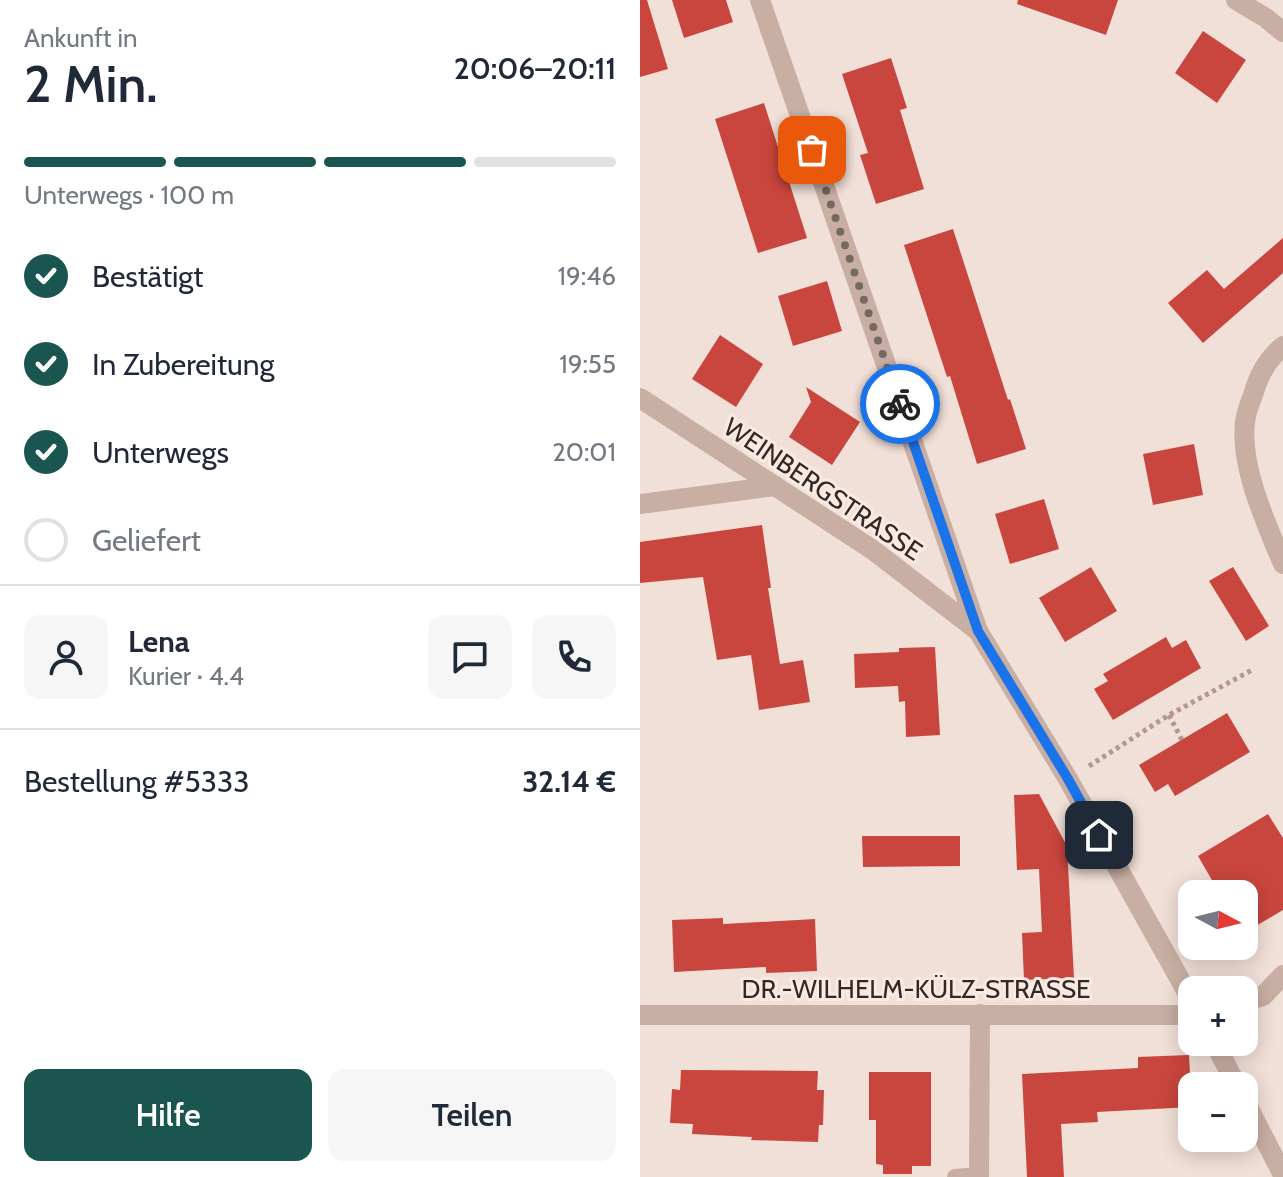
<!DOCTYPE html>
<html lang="de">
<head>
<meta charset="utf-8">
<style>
	body { margin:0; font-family:Cabin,sans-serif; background:#f6f6f7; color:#1f2937; height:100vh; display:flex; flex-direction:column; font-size:30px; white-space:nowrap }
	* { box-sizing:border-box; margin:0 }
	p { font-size:26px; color:#747a83 }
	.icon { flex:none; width:44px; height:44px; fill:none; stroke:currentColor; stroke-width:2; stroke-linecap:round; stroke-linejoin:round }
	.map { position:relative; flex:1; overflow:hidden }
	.sheet { display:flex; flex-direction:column; background:#fff; width:640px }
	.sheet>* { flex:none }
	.needle { width:52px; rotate:97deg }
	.controls { position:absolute; left:538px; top:880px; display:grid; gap:16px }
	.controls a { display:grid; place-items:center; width:80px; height:80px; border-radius:16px; background:#fff; box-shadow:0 4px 20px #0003; font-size:40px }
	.pin { position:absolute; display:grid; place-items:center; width:68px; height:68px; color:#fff; margin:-34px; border-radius:16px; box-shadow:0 4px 12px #0006 }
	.courier { position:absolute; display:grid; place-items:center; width:80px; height:80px; margin:-40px; border:6px solid #1a73e8; border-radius:50%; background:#fff; color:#222; box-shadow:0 2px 10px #0007 }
	.overview em { font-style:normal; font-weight:600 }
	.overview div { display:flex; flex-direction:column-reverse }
	.overview { display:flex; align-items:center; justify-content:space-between; height:136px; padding:0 24px }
	h1 { font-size:52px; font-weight:600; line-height:60px }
	.bar { display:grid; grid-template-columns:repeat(4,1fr); gap:12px 8px; align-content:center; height:96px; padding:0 24px }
	.bar i { height:10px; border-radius:6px; background:#e0e1e3 }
	.bar .on { background:#1a564f }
	.bar p { grid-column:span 4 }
	.line { display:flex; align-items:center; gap:20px; padding:0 24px; border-top:2px solid #e0e1e3 }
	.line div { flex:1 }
	.round { display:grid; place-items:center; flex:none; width:84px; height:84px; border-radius:16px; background:#f6f6f7 }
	ol { padding:0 24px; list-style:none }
	li { display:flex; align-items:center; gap:24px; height:88px }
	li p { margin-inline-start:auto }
	li .icon { padding:8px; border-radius:50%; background:#1a564f; color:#fff; stroke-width:4 }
	li:last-child { color:#747a83 }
	li i { width:44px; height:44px; border:4px solid #e0e1e3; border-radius:50% }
	.action { display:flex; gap:16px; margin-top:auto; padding:16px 24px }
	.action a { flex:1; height:92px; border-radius:16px; background:#1a564f; color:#fff; font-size:32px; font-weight:600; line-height:92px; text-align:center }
	.action a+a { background:#f6f6f7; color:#1f2937 }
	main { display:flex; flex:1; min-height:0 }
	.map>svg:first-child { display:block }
	.building { fill:#c9463e }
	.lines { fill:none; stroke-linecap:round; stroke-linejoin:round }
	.path { stroke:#b5978d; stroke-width:5; stroke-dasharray:4 4; stroke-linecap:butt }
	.service { stroke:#c9aea3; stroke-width:16 }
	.minor { stroke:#c9aea3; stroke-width:20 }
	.done { stroke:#766863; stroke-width:8; stroke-dasharray:0 14.4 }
	.route { stroke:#1a73e8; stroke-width:10 }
	.labels { text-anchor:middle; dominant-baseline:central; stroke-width:6; stroke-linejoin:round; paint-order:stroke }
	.street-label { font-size:26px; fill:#342725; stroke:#f9ebe3 }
</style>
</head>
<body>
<main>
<section class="sheet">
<div class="overview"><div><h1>2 Min.</h1><p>Ankunft in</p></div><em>20:06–20:11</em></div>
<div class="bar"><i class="on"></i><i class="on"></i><i class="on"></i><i></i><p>Unterwegs · 100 m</p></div>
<ol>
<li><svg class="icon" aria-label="check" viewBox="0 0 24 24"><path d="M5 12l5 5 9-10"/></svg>Bestätigt<p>19:46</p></li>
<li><svg class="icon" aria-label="check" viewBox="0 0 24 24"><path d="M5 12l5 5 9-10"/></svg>In Zubereitung<p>19:55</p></li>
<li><svg class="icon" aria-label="check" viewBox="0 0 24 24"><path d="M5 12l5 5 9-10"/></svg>Unterwegs<p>20:01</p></li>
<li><i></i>Geliefert</li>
</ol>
<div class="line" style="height:144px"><a class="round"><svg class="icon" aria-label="person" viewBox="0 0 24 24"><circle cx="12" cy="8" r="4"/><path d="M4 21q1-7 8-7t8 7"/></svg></a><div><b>Lena</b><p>Kurier · 4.4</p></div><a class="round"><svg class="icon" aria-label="chat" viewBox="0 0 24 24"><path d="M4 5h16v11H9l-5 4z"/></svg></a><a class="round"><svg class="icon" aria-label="phone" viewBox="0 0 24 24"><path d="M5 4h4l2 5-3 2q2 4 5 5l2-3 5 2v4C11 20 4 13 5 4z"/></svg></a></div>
<div class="line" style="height:104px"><div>Bestellung #5333</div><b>32.14 €</b></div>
<div class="action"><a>Hilfe</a><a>Teilen</a></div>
</section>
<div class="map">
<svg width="643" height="1177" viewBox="0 0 643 1177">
	<rect width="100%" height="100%" fill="#f1e0d7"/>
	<g class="building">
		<path d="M 0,0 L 7,0 L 28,69 L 0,77 Z"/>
		<path d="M 32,0 L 86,0 L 93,22 L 44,38 Z"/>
		<path d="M 378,0 L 478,0 L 466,35 L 377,4 Z"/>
		<path d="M 563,31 L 606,60 L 577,103 L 535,73 Z"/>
		<path d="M 251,58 L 267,108 L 260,110 L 284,189 L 236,204 L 220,155 L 228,153 L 202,74 Z"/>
		<path d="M 124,103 L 167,238 L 118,253 L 75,119 Z"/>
		<path d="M 313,229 L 368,400 L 370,399 L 386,449 L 337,464 L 310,376 L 307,377 L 264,245 Z"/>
		<path d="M 643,238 L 643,273 L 563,343 L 528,303 L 567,270 L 584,289 Z"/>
		<path d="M 187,281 L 202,331 L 153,346 L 138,296 Z"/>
		<path d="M 80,335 L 123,364 L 96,407 L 52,379 Z"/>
		<path d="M 166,387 L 220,422 L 192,465 L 149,437 L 171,402 Z"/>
		<path d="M 554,444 L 563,495 L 513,505 L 503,454 Z"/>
		<path d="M 404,499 L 419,549 L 370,564 L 355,514 Z"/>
		<path d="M 122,525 L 131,588 L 128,588 L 140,664 L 163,660 L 170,702 L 119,710 L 111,655 L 77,660 L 63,577 L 0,583 L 0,542 Z"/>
		<path d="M 451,567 L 477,611 L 425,642 L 399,598 Z"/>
		<path d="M 593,567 L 629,626 L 606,641 L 569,581 Z"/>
		<path d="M 526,637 L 532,648 L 546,640 L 561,668 L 473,720 L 454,689 L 468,681 L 463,674 Z"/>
		<path d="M 295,647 L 300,735 L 266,737 L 265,701 L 259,702 L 258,686 L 215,688 L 214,654 L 259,652 L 259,648 Z"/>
		<path d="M 587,713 L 610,752 L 535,796 L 528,784 L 515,792 L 499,765 Z"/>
		<path d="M 399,794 L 427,846 L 434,978 L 384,980 L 382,933 L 402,932 L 399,869 L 377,870 L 374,795 Z"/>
		<path d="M 628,814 L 643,838 L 643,910 L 604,933 L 604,894 L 580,894 L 558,856 Z"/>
		<path d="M 222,836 L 320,836 L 320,866 L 223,867 Z"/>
		<path d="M 83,918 L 83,924 L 175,919 L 177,971 L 126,973 L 126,967 L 34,972 L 32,920 Z"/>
		<path d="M 549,1055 L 552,1107 L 457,1112 L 458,1122 L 421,1124 L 424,1177 L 387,1177 L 382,1074 L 498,1068 L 498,1057 Z"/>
		<path d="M 41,1070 L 178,1071 L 177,1090 L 184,1090 L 183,1125 L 179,1125 L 178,1142 L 111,1140 L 112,1137 L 52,1134 L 53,1124 L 30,1123 L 32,1089 L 40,1090 Z"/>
		<path d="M 229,1072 L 291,1072 L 291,1166 L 272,1166 L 272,1174 L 243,1174 L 243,1165 L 236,1164 L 236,1120 L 229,1120 Z"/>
	</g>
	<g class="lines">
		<g class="path">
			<path d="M 529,715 L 542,740"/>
			<path d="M 449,766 L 529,715 L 612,670"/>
		</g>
		<path class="service" d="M 315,1177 L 339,1175"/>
		<g class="minor">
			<path d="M 120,0 L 338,631"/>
			<path d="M 596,0 L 626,18 L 643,32"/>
			<path d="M 643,346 C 629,358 619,374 614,392 C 611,400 608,408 606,416 C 597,461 626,523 643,564"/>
			<path d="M 0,398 L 233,550 L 338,631 L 428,779 L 552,1001"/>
			<path d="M 0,504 L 135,486"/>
			<path d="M 604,1002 L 623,996 L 643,975"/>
			<path d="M 0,1015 L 552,1015"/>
			<path d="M 574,1042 L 597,1086"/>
			<path d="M 604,1099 L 643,1175"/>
			<path d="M 339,1177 L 340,1014"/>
		</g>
	</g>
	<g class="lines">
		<path class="done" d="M 172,150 L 260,404"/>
		<path class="route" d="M 260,404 L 338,631 L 428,779 L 459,835"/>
	</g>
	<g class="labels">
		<g class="street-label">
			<text transform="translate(183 489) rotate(34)">WEINBERGSTRASSE</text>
			<text x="276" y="989">DR.-WILHELM-KÜLZ-STRASSE</text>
		</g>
	</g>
</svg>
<div class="controls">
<a><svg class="needle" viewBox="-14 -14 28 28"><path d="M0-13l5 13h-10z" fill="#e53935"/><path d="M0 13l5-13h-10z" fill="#747a83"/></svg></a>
<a>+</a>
<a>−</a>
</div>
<div class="pin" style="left:172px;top:150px;background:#ea580c"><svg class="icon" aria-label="bag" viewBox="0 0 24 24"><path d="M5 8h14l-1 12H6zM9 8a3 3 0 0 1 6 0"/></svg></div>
<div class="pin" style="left:459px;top:835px;background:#1f2937"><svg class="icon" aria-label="home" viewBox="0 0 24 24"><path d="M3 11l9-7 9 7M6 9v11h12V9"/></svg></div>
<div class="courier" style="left:260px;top:404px"><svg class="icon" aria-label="bike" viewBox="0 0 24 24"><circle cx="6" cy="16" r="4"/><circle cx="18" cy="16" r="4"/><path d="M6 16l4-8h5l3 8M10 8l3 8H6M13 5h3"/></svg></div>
</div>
</main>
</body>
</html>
